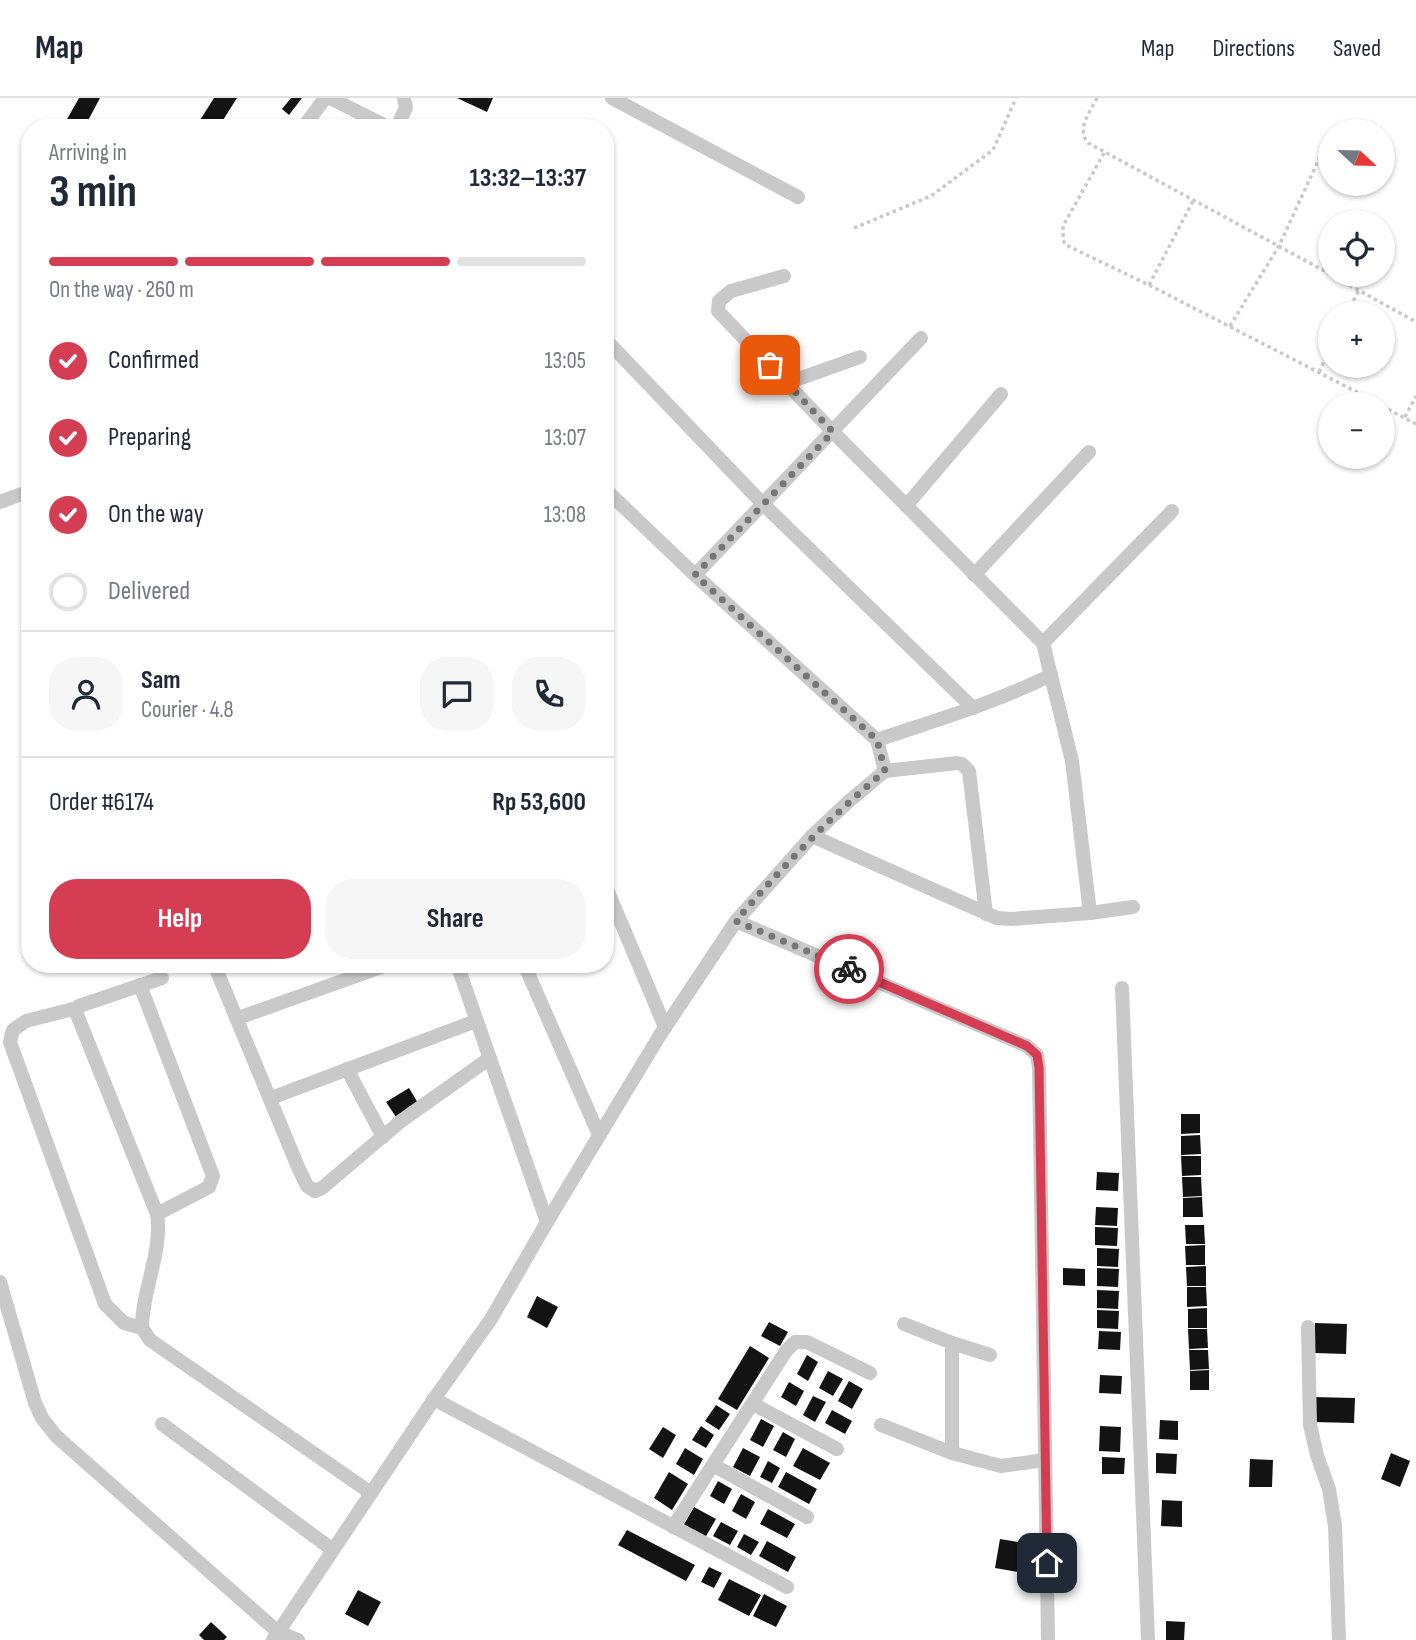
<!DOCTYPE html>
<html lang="en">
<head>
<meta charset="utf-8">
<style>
	body { margin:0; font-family:"Sofia Sans Condensed",sans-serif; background:#f6f6f7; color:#1f2937; height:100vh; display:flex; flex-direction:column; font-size:26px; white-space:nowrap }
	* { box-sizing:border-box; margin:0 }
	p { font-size:23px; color:#747a83 }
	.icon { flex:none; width:38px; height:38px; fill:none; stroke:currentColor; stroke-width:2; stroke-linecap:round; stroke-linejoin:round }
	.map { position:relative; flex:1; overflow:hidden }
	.drawer { position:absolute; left:21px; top:21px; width:593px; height:854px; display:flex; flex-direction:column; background:#fff; border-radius:28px; box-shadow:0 2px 5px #0004 }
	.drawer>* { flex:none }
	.needle { width:46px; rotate:112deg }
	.buttons { position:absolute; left:1318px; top:21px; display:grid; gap:14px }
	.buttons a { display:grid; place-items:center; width:77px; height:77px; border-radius:50%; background:#fff; box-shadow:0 2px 5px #0004; font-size:35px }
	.pin { position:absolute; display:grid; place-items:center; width:60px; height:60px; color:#fff; margin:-30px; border-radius:14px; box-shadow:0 4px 10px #0006 }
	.courier { position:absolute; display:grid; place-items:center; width:70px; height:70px; margin:-35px; border:5px solid #d43d52; border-radius:50%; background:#fff; color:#222; box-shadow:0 2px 9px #0007 }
	.summary em { font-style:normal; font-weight:700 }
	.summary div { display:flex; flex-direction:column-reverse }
	.summary { display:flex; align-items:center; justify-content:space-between; height:119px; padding:0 28px }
	h1 { font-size:46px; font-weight:700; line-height:52px }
	.bar { display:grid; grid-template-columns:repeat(4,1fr); gap:10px 7px; align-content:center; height:84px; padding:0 28px }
	.bar i { height:9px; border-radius:5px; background:#e0e1e3 }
	.bar .selected { background:#d43d52 }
	.bar p { grid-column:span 4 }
	.line { display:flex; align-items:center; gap:18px; padding:0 28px; border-top:2px solid #e0e1e3 }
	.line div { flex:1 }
	.round { display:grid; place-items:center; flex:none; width:74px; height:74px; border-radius:28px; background:#f6f6f7 }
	ol { padding:0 28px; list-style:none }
	li { display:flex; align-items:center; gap:21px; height:77px }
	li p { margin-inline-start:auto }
	li .icon { padding:7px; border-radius:50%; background:#d43d52; color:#fff; stroke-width:4 }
	li:last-child { color:#747a83 }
	li i { width:38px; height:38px; border:4px solid #e0e1e3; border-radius:50% }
	.button { display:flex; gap:14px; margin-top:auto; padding:14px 28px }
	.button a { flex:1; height:80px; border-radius:28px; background:#d43d52; color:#fff; font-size:28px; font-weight:700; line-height:80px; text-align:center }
	.button a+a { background:#f6f6f7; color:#1f2937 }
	header { display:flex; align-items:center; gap:42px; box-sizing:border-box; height:98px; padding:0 35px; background:#fff; border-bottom:2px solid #e0e1e3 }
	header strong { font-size:33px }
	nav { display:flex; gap:38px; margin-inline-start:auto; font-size:24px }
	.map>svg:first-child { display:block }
	.building { fill:#131313 }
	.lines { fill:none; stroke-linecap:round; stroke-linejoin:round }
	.path { stroke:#c9c9c9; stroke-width:3.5; stroke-dasharray:3.5 3.5; stroke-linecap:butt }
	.minor { stroke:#c9c9c9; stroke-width:14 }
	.done { stroke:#767676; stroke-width:7; stroke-dasharray:0 12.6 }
	.route { stroke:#d43d52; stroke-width:9 }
</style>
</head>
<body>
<header>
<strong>Map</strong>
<nav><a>Map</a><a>Directions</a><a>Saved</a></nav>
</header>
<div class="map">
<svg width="1416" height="1542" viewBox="0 0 1416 1542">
	<rect width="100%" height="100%" fill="#fff"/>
	<g class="building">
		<path d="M 79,0 L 100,0 L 84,30 L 62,30 Z"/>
		<path d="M 214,0 L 237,0 L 218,30 L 195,30 Z"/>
		<path d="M 291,0 L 302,0 L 289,17 L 282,11 Z"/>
		<path d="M 457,0 L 493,0 L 487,14 Z"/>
		<path d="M 409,990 L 418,1005 L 396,1019 L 386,1004 Z"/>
		<path d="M 1181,1016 L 1200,1016 L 1200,1035 L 1181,1036 Z"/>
		<path d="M 1200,1037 L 1201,1056 L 1181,1057 L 1181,1038 Z"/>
		<path d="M 1181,1058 L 1201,1058 L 1201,1077 L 1182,1078 Z"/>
		<path d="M 1097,1074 L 1119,1075 L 1118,1093 L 1096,1092 Z"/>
		<path d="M 1182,1079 L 1201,1079 L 1202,1098 L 1183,1099 Z"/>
		<path d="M 1202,1099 L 1203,1119 L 1183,1119 L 1183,1100 Z"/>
		<path d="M 1096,1109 L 1118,1110 L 1117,1128 L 1095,1127 Z"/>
		<path d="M 1185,1127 L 1204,1127 L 1205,1146 L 1186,1146 Z"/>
		<path d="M 1095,1129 L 1118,1130 L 1117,1148 L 1095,1147 Z"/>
		<path d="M 1205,1147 L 1205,1167 L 1186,1167 L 1185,1148 Z"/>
		<path d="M 1097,1150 L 1119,1151 L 1118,1169 L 1097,1168 Z"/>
		<path d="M 1206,1168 L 1206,1188 L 1187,1188 L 1186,1169 Z"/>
		<path d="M 1063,1170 L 1085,1171 L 1085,1188 L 1063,1187 Z"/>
		<path d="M 1097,1170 L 1119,1171 L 1118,1189 L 1097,1188 Z"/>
		<path d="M 1187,1189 L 1206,1189 L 1207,1208 L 1187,1209 Z"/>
		<path d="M 1097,1192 L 1119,1193 L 1118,1211 L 1097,1210 Z"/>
		<path d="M 537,1198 L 558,1209 L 547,1230 L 527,1219 Z"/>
		<path d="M 1207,1210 L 1207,1230 L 1188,1230 L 1188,1211 Z"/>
		<path d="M 1097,1212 L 1119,1213 L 1118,1231 L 1097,1230 Z"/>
		<path d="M 769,1224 L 788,1234 L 780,1248 L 761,1238 Z"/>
		<path d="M 1315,1225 L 1347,1226 L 1346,1256 L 1314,1255 Z"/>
		<path d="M 1188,1231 L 1207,1231 L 1208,1250 L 1189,1251 Z"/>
		<path d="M 1099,1233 L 1121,1234 L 1120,1252 L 1098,1251 Z"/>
		<path d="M 750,1248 L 769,1260 L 737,1312 L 718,1301 Z"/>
		<path d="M 1189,1252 L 1208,1252 L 1209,1271 L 1190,1272 Z"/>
		<path d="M 807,1257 L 818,1264 L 808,1283 L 797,1276 Z"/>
		<path d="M 1209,1272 L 1209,1292 L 1190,1292 L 1190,1273 Z"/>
		<path d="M 828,1273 L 843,1281 L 833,1298 L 819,1290 Z"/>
		<path d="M 1100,1277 L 1122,1278 L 1121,1296 L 1099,1295 Z"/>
		<path d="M 849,1283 L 863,1291 L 852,1311 L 838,1303 Z"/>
		<path d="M 789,1284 L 804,1293 L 796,1308 L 781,1299 Z"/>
		<path d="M 813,1298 L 826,1304 L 815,1324 L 803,1317 Z"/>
		<path d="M 1313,1299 L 1355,1300 L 1354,1325 L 1313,1324 Z"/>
		<path d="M 716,1307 L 730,1316 L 719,1332 L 705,1323 Z"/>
		<path d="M 832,1312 L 852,1323 L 845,1336 L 825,1325 Z"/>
		<path d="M 761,1321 L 774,1328 L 763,1349 L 750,1342 Z"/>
		<path d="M 1160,1322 L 1178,1323 L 1178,1342 L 1159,1341 Z"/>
		<path d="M 701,1328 L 714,1337 L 706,1350 L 692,1342 Z"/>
		<path d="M 1100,1328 L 1121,1329 L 1120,1354 L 1099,1353 Z"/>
		<path d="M 663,1329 L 676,1337 L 663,1360 L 649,1351 Z"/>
		<path d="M 783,1334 L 795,1341 L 786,1359 L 773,1352 Z"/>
		<path d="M 685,1350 L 703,1361 L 694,1377 L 676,1366 Z"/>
		<path d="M 743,1350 L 760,1359 L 750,1378 L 733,1369 Z"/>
		<path d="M 803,1350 L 830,1365 L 820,1382 L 793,1368 Z"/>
		<path d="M 1156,1355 L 1177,1356 L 1176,1376 L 1156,1375 Z"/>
		<path d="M 1391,1355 L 1410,1363 L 1400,1389 L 1381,1381 Z"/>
		<path d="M 1102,1359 L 1125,1360 L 1124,1376 L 1102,1376 Z"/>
		<path d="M 1250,1361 L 1273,1362 L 1272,1389 L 1249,1389 Z"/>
		<path d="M 768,1363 L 780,1370 L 772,1385 L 760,1379 Z"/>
		<path d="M 669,1374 L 688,1386 L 672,1412 L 654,1400 Z"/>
		<path d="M 786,1374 L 817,1391 L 809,1406 L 778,1389 Z"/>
		<path d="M 718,1383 L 732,1391 L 724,1406 L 710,1398 Z"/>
		<path d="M 741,1396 L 755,1404 L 746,1421 L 732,1413 Z"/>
		<path d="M 1162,1402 L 1182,1403 L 1182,1429 L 1161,1428 Z"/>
		<path d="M 694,1409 L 716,1421 L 705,1440 L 683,1428 Z"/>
		<path d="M 768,1411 L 795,1426 L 787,1440 L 760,1426 Z"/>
		<path d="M 721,1424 L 738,1433 L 730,1447 L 713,1438 Z"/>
		<path d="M 627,1432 L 695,1467 L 686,1483 L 618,1447 Z"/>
		<path d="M 744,1436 L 759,1444 L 751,1457 L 737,1449 Z"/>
		<path d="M 1000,1441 L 1035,1447 L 1030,1476 L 995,1470 Z"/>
		<path d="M 767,1443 L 796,1459 L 788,1474 L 759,1458 Z"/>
		<path d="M 709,1469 L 722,1475 L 714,1490 L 701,1484 Z"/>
		<path d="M 729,1481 L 761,1497 L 749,1518 L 718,1502 Z"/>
		<path d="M 358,1492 L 381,1504 L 368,1528 L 345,1516 Z"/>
		<path d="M 764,1496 L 787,1508 L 776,1529 L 753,1518 Z"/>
		<path d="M 1166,1523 L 1185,1524 L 1184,1542 L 1166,1542 Z"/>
		<path d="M 211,1524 L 227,1539 L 224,1542 L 204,1542 L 199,1537 Z"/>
	</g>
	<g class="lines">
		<g class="path">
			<path d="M 1097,0 C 1090,14 1076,31 1088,45 L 1330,176"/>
			<path d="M 1104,55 L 1063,128 L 1063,142 L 1066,147 L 1149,187 L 1380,306"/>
			<path d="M 854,130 L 931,98 L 993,52 L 1016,0"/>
			<path d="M 1331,177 L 1416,224"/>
			<path d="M 1149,187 L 1193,103"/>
			<path d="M 1347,215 L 1359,192"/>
			<path d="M 1230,228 L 1279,148 L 1324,50"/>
			<path d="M 1319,274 L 1330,251"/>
			<path d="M 1382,308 L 1416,326"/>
			<path d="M 1405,319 L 1416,298"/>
		</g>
		<g class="minor">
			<path d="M 330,0 L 390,30"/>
			<path d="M 612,0 L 798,99"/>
			<path d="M 303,30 L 325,0"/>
			<path d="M 397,30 L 406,9 L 404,0"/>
			<path d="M 784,178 L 731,193 L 719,203 L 718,213 L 833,334 L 1043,545 L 1072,663 L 1090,815"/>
			<path d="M 607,243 L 763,406 L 973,610"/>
			<path d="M 787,285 L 860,259"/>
			<path d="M 0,404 L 30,393"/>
			<path d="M 906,408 L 1001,296"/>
			<path d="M 695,477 L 921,240"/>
			<path d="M 974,477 L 1089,354"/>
			<path d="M 1043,545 L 1172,413"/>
			<path d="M 877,642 C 936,622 995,605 1051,577"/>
			<path d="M 885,673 L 957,665 L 962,666 L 969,673 L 986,816"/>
			<path d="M 812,738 L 997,820 L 1011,821 L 1090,815 L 1133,809"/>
			<path d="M 606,789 L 665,929"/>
			<path d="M 736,823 L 1027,948 L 1037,957 L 1039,970 L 1048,1542"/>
			<path d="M 214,866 L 298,1069 L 307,1088 L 315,1093 L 322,1090 L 401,1023 L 490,960"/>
			<path d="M 457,866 L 547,1124"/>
			<path d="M 524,866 L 599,1037"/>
			<path d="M 162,880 L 79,908 L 76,914 L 157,1116 C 163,1154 142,1191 142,1230 L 150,1242 L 371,1395"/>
			<path d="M 140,887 L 213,1078 L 209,1089 L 157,1116"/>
			<path d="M 1122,890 L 1148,1542"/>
			<path d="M 77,910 L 26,923 L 13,932 L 10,944 L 105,1206 L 124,1225 L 142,1230"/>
			<path d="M 238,920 L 390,866"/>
			<path d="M 347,971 L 383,1039"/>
			<path d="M 271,1000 L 476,923"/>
			<path d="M 0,1184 L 35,1305 L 42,1320 L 56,1338 L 278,1534 L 298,1542"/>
			<path d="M 904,1226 L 952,1245"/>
			<path d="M 1308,1229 L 1310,1327 L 1317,1357 L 1329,1391 L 1335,1428 L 1339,1542"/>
			<path d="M 434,1301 L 787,1489"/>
			<path d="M 753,1306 L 837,1351"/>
			<path d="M 162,1326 L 333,1452"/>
			<path d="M 881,1327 L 952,1355 L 1001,1368 L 1045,1362"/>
			<path d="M 952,1355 L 952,1245 L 990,1257"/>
			<path d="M 713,1367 L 807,1419"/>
			<path d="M 673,1429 L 786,1253 L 795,1244 L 807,1244 L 870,1275"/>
			<path d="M 273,1542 L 434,1301 L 491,1221 L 547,1124 L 660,937 L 736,823 L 812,738 L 848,704 L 885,673 L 877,642 L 695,477 L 606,392"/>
		</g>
	</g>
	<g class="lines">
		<path class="done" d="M 770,267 L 833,334 L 695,477 L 877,642 L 885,673 C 831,718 782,769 736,823 L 849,871"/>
		<path class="route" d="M 849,871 L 1027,948 L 1037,957 L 1039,970 L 1047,1465"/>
	</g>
</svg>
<div class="buttons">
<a><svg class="needle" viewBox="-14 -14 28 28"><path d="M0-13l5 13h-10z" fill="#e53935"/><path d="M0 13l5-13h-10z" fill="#747a83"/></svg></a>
<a><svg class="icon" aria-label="locate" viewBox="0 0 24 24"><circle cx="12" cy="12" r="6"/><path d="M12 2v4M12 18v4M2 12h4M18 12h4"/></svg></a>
<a>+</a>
<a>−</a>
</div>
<div class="pin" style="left:770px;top:267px;background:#ea580c"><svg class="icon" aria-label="bag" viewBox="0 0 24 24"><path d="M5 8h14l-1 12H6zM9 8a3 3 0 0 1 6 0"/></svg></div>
<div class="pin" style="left:1047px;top:1465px;background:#1f2937"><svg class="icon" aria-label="home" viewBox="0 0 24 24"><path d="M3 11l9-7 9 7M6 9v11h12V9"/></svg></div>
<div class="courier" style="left:849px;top:871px"><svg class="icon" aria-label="bike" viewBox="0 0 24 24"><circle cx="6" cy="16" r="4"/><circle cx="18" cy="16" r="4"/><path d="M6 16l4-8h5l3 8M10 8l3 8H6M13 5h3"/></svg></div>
<section class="drawer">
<div class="summary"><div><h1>3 min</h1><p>Arriving in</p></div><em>13:32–13:37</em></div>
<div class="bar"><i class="selected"></i><i class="selected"></i><i class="selected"></i><i></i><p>On the way · 260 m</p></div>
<ol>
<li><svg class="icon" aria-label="check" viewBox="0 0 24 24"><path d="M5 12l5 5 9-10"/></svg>Confirmed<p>13:05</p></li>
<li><svg class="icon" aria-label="check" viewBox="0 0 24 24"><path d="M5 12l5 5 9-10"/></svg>Preparing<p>13:07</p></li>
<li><svg class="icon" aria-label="check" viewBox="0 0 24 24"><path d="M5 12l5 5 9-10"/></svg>On the way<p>13:08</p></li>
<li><i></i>Delivered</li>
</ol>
<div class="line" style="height:126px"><a class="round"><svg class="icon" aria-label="person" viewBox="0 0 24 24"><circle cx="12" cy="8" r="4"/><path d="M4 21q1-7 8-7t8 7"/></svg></a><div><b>Sam</b><p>Courier · 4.8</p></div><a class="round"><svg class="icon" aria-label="chat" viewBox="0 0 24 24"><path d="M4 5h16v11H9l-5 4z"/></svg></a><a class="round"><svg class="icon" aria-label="phone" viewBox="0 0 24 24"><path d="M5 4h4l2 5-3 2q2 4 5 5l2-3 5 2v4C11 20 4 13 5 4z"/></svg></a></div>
<div class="line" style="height:91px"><div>Order #6174</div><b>Rp 53,600</b></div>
<div class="button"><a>Help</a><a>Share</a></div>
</section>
</div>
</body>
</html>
